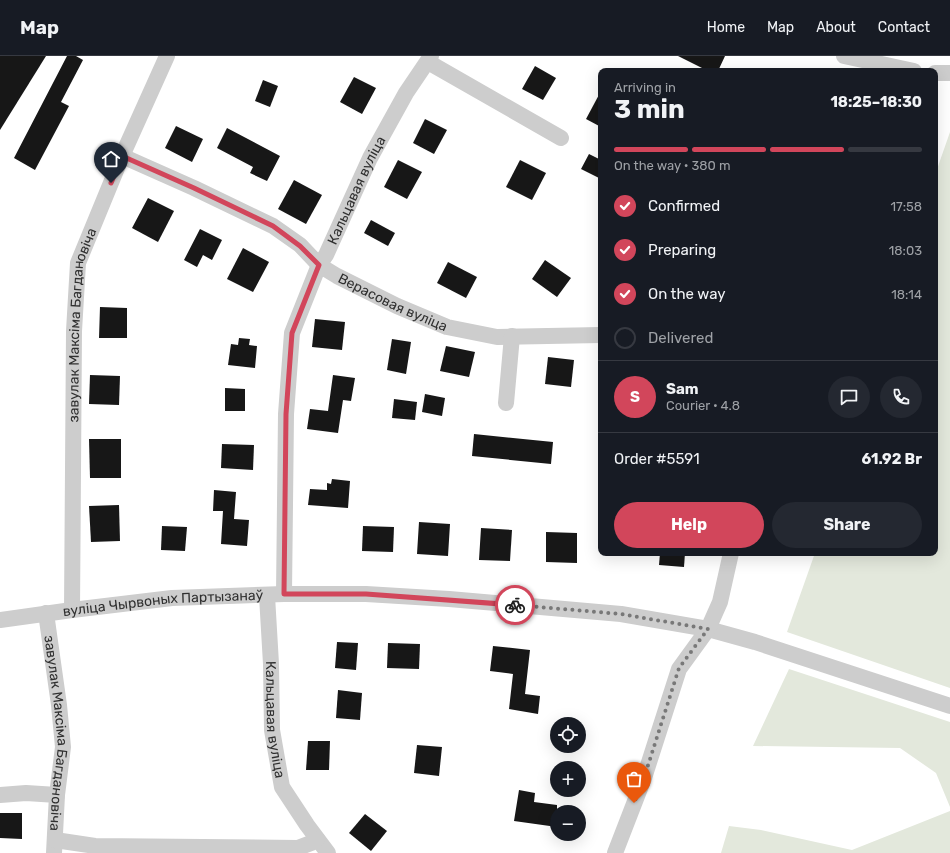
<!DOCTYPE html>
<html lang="en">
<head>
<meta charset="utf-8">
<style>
	body { margin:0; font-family:Rubik,sans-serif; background:#242831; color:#f1f3f6; height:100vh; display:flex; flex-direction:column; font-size:15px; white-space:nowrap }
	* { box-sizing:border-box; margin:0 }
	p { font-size:13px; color:#9ea1a6 }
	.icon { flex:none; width:22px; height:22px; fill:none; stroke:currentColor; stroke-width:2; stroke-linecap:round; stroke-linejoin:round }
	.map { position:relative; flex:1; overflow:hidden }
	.side { position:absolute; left:598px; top:12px; width:340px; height:488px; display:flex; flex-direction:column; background:#171b24; border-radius:8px; box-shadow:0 4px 16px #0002 }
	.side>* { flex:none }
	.controls { position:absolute; left:550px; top:661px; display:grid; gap:8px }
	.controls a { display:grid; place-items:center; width:36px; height:36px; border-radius:50%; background:#171b24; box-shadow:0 4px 16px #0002; font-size:20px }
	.pin { position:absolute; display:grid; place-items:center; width:34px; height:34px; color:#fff; margin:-41px -17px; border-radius:50% 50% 50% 0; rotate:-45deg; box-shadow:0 0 4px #0007 }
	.pin .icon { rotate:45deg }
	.courier { position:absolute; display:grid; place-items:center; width:40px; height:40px; margin:-20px; border:3px solid #d2465b; border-radius:50%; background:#fff; color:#222; box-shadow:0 1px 5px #0007 }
	.head em { font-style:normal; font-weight:700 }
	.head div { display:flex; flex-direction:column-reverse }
	.head { display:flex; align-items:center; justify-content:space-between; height:68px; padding:0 16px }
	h1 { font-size:26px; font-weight:700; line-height:30px }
	.bar { display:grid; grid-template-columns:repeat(4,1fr); gap:6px 4px; align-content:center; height:48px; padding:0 16px }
	.bar i { height:5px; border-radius:3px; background:#363941 }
	.bar .on { background:#d2465b }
	.bar p { grid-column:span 4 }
	.line { display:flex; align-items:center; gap:10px; padding:0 16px; border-top:1px solid #363941 }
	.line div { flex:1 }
	.round { display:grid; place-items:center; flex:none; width:42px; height:42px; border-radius:21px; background:#242831 }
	ol { padding:0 16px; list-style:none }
	li { display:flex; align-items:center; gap:12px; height:44px }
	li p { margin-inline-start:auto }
	li .icon { padding:4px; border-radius:50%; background:#d2465b; color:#fff; stroke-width:4 }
	li:last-child { color:#9ea1a6 }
	li i { width:22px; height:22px; border:2px solid #363941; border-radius:50% }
	.button { display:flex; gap:8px; margin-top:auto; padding:8px 16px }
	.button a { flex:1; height:46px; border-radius:24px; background:#d2465b; color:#fff; font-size:16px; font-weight:700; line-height:46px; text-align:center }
	.button a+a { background:#242831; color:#f1f3f6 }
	header { display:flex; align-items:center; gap:24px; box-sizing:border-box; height:56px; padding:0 20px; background:#171b24; border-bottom:1px solid #363941 }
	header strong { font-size:19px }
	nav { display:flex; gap:22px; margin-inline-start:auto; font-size:14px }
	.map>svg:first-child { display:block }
	.green { fill:#e3e8dc }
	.building { fill:#171717 }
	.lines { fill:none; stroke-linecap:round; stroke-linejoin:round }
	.minor { stroke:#cdcdcd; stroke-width:16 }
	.done { stroke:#787878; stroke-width:4; stroke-dasharray:0 7.2 }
	.route { stroke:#d2465b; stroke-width:5 }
	.labels { text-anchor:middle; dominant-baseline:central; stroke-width:4; stroke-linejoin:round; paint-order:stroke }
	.street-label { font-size:14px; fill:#303030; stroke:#fff }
</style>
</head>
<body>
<header>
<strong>Map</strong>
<nav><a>Home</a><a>Map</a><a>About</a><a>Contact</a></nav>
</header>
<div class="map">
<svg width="950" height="797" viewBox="0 0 950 797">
	<rect width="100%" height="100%" fill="#fff"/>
	<g class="green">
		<path d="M 950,76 L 950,632 L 787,576 L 815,497 L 935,497 L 935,119 Z"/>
		<path d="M 789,613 L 950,666 L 950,751 L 936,717 L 900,692 L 753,690 Z"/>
		<path d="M 950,755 L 950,797 L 721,797 L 729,770 L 761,774 L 852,794 Z"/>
	</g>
	<g class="building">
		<path d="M 0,0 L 46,0 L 0,74 Z"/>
		<path d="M 67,0 L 76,0 L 83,4 L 61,46 L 69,50 L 35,114 L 14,102 Z"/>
		<path d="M 678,0 L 725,0 L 718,15 L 708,15 Z"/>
		<path d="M 535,10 L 556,22 L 543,44 L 522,33 Z"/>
		<path d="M 354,21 L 376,32 L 362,58 L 340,46 Z"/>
		<path d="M 263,24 L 278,30 L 270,51 L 255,45 Z"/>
		<path d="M 601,35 L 601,71 L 586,63 Z"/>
		<path d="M 425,63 L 447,74 L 434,98 L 413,87 Z"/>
		<path d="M 176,70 L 203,83 L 192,106 L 165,92 Z"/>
		<path d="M 227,72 L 280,100 L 267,125 L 250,117 L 253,111 L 217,92 Z"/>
		<path d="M 589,98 L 601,104 L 601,123 L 581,113 Z"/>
		<path d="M 398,104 L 422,116 L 407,143 L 384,131 Z"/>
		<path d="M 520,104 L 546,117 L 532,144 L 506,131 Z"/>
		<path d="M 294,124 L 322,139 L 306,168 L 278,153 Z"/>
		<path d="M 148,142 L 174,155 L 158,186 L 132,172 Z"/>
		<path d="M 371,164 L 395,177 L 388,190 L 364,177 Z"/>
		<path d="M 200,173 L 222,184 L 212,204 L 203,199 L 197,211 L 184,204 Z"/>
		<path d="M 243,192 L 269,206 L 253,236 L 227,223 Z"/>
		<path d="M 545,204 L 571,222 L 557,241 L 532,223 Z"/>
		<path d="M 448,206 L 477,221 L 466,242 L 437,227 Z"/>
		<path d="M 100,251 L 127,252 L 127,282 L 99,282 Z"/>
		<path d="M 315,263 L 345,266 L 342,294 L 312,291 Z"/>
		<path d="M 239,282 L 250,283 L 249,289 L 257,290 L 255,312 L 228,309 L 231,288 L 238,289 Z"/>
		<path d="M 392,283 L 411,286 L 406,318 L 387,314 Z"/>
		<path d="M 446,290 L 475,296 L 469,321 L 440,315 Z"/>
		<path d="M 548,301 L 574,304 L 571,331 L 545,328 Z"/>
		<path d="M 90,319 L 120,320 L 119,349 L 89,348 Z"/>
		<path d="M 333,319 L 355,322 L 351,345 L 343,344 L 338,377 L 307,373 L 310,353 L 328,355 Z"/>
		<path d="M 225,332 L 245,333 L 245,355 L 225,355 Z"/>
		<path d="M 425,338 L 445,342 L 442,360 L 422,356 Z"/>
		<path d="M 394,343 L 417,346 L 415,364 L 392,362 Z"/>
		<path d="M 474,378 L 553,386 L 551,408 L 472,400 Z"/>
		<path d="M 89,383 L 121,383 L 121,422 L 90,422 Z"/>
		<path d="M 222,388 L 254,389 L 253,414 L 221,412 Z"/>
		<path d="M 332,423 L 350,425 L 348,452 L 308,449 L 310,433 L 327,434 L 327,427 L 331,428 Z"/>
		<path d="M 214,434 L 236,436 L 234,463 L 249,464 L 247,490 L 221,488 L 223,455 L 213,455 Z"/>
		<path d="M 119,449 L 120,485 L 91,486 L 89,450 Z"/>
		<path d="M 419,466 L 450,468 L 448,500 L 417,498 Z"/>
		<path d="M 162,470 L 187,471 L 185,495 L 161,494 Z"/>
		<path d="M 363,470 L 394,471 L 393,496 L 362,495 Z"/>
		<path d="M 481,472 L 512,474 L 510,505 L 479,504 Z"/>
		<path d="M 546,476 L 577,477 L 577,507 L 546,506 Z"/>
		<path d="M 660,497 L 685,497 L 684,511 L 659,509 Z"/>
		<path d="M 337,586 L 358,587 L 356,614 L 335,612 Z"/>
		<path d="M 388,587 L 420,588 L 419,613 L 387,612 Z"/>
		<path d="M 493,590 L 530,594 L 525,638 L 540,640 L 538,658 L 509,653 L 513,618 L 490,615 Z"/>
		<path d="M 338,634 L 362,637 L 360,664 L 336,662 Z"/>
		<path d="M 308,685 L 330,685 L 329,714 L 306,714 Z"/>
		<path d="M 417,689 L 442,691 L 439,720 L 414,717 Z"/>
		<path d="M 519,734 L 535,737 L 534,746 L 557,749 L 557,771 L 514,765 Z"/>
		<path d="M 0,757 L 22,757 L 22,783 L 0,782 Z"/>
		<path d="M 365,758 L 387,775 L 371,795 L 349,777 Z"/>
	</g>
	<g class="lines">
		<g class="minor">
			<path d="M 844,0 L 914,15"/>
			<path d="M 428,6 L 561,82"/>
			<path d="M 935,17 L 950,17"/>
			<path id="s1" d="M 122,100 L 194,132 L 273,170 L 300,189 L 319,209 L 337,220 L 397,250 L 447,271 L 497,281 L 601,279"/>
			<path d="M 506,347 L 512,280"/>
			<path id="s2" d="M 284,538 L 286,358 L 292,277 L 319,209 L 326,199 L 370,102 L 406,37 L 431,0"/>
			<path id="s3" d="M 267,540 L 271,608 L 272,674 L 282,731 L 307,769 L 328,797"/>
			<path id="s4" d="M 72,554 L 74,275 L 78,207 L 122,100 L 167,0"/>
			<path id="s5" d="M 46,557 L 59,649 L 63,691 L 57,739 L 54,797"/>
			<path id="s6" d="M 0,564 L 72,554 L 172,542 L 284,538 L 366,538 L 449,543 L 621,558 L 708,573 L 755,586 L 950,650"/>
			<path d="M 0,739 L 26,737 L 57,739"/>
			<path d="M 55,784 L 95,790 L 298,792 L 311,787 L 317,783"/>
			<path d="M 615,797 L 644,722 L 679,613 L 708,573 L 720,546 L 731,497"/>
		</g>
	</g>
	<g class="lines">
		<path class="done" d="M 515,549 L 621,558 L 708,573 L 679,612 L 644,722 L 634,747"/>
		<path class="route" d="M 111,127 L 122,100 L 194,132 L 273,170 L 300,190 L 319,209 L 292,277 L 286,358 L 284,538 L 366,538 L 515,549"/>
	</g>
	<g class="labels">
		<g class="street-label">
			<text stroke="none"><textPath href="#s2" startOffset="418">Кальцавая вуліца</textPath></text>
			<text stroke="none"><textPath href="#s1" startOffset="310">Верасовая вуліца</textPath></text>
			<text stroke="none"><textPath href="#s4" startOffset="286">завулак Максіма Багдановіча</textPath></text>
			<text stroke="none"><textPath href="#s6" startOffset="164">вуліца Чырвоных Партызанаў</textPath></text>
			<text stroke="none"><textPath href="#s3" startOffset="124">Кальцавая вуліца</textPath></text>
			<text stroke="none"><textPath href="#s5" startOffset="121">завулак Максіма Багдановіча</textPath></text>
		</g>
	</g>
</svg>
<div class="controls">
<a><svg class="icon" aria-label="locate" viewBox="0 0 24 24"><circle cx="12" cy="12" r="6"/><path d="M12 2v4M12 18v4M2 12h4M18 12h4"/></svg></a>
<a>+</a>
<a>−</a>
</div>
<div class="pin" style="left:634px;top:747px;background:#ea580c"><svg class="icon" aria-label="bag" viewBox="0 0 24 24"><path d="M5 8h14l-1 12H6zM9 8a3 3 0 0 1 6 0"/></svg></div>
<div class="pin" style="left:111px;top:127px;background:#1f2937"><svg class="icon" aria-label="home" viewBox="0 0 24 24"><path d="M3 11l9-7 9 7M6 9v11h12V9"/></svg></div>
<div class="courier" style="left:515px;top:549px"><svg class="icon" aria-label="bike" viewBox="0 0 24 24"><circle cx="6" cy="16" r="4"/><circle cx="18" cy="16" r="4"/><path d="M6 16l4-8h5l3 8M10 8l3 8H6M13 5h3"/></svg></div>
<section class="side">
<div class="head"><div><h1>3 min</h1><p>Arriving in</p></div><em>18:25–18:30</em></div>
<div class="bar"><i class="on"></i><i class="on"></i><i class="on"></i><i></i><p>On the way · 380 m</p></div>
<ol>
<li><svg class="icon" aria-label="check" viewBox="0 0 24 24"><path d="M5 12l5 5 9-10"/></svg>Confirmed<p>17:58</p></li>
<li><svg class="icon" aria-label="check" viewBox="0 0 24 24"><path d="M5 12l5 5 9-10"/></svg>Preparing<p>18:03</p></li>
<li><svg class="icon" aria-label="check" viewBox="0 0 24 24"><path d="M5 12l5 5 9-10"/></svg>On the way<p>18:14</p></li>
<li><i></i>Delivered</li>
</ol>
<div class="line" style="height:72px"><b class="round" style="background:#d2465b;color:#fff">S</b><div><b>Sam</b><p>Courier · 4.8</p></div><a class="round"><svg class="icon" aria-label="chat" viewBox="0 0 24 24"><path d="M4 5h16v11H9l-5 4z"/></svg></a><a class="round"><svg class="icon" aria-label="phone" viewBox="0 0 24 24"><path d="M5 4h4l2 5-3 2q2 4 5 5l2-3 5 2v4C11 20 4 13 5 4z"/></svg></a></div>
<div class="line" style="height:52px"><div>Order #5591</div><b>61.92 Br</b></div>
<div class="button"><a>Help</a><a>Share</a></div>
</section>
</div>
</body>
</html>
